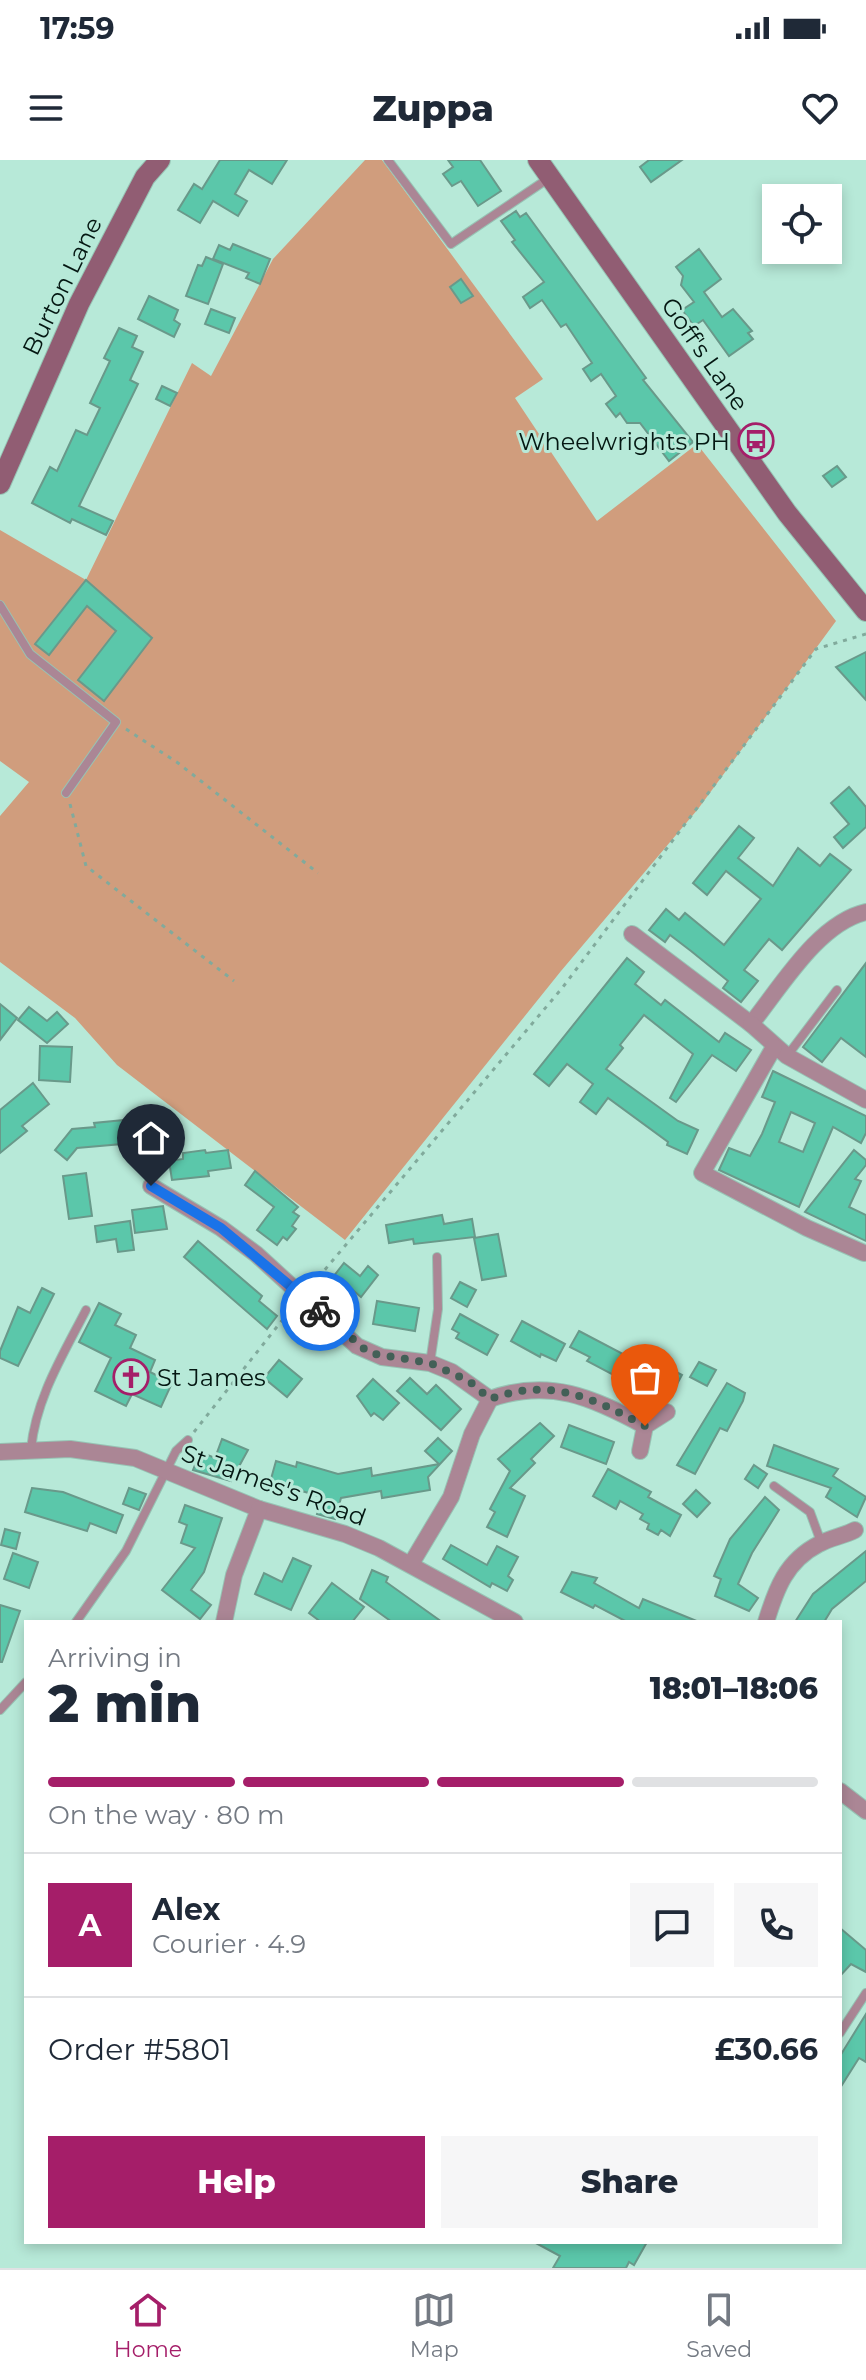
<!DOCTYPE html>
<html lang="en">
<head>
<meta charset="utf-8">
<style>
	body { margin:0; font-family:Montserrat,sans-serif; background:#f6f6f7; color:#1f2937; height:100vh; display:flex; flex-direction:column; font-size:30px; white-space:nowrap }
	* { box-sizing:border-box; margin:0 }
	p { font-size:26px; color:#747a83 }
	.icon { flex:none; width:44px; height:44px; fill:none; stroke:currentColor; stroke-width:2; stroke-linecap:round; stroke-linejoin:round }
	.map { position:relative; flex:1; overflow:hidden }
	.side { position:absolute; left:24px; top:1460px; width:818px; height:624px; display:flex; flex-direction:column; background:#fff; border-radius:0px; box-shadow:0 4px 12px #0003 }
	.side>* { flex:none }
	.controls { position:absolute; left:762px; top:24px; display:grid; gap:16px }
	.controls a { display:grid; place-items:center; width:80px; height:80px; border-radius:0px; background:#fff; box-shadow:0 4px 12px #0003; font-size:40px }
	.pin { position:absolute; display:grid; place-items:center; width:68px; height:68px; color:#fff; margin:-82px -34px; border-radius:50% 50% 50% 0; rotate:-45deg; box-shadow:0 0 8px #0007 }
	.pin .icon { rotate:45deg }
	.courier { position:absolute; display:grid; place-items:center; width:80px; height:80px; margin:-40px; border:6px solid #1a73e8; border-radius:50%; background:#fff; color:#222; box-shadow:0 2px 10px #0007 }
	.overview em { font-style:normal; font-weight:800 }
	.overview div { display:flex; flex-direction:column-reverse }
	.overview { display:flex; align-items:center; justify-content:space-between; height:136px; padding:0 24px }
	h1 { font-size:52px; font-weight:800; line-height:60px }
	.bar { display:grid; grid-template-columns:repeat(4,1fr); gap:12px 8px; align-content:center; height:96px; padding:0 24px }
	.bar i { height:10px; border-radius:6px; background:#e0e1e3 }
	.bar .on { background:#a51e69 }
	.bar p { grid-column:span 4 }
	.line { display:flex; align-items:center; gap:20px; padding:0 24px; border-top:2px solid #e0e1e3 }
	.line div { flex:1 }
	.round { display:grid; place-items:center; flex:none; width:84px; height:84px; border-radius:0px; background:#f6f6f7 }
	.primary-button { display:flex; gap:16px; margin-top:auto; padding:16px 24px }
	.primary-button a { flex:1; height:92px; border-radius:0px; background:#a51e69; color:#fff; font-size:32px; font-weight:800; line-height:92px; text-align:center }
	.primary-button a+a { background:#f6f6f7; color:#1f2937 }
	.status { display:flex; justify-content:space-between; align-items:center; height:56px; padding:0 40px; background:#fff; direction:ltr }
	.status svg { height:22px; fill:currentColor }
	header { display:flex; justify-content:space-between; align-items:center; height:104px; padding:0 24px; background:#fff; font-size:36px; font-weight:800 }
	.menu { display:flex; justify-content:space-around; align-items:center; height:112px; border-top:2px solid #e0e1e3; background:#fff; font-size:22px; color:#747a83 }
	.menu a { display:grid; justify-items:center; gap:4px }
	.menu .on { color:#a51e69 }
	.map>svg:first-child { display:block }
	.green { fill:#d09d7d }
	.building { fill:#5bc7aa; stroke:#69998a; stroke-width:2; fill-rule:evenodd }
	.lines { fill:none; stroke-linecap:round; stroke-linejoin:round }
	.lane-casing { stroke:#97c3b4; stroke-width:10 }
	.street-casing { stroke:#97c3b4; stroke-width:18 }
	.secondary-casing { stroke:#97c3b4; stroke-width:22 }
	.path { stroke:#81aa9c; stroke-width:3; stroke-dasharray:4 6; stroke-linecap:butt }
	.lane { stroke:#ab8695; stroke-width:8 }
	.street { stroke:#ab8695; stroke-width:16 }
	.secondary { stroke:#915d73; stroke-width:20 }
	.done { stroke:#436057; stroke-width:8; stroke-dasharray:0 14.4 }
	.route { stroke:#1a73e8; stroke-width:10 }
	.labels { text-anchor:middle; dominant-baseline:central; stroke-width:6; stroke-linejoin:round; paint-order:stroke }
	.street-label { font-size:24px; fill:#041712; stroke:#b7e9d8 }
	.poi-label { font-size:24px; fill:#041712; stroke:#b7e9d8; text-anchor:end }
</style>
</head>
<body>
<div class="status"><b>17:59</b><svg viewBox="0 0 49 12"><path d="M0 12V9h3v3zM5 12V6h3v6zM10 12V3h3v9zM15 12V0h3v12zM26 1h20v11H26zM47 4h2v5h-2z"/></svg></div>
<header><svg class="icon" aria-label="menu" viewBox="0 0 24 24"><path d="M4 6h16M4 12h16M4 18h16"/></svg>Zuppa<svg class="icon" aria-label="heart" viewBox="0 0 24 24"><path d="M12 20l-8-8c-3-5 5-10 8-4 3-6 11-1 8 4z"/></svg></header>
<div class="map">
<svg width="866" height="2108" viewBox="0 0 866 2108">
	<rect width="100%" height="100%" fill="#b7e9d8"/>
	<path class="green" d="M 365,0 L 382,0 L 543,219 L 515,238 L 597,361 L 697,284 L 836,461 L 698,649 L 561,811 L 345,1080 L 117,905 L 75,858 L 0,802 L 0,656 L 29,622 L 0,601 L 0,370 L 86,420 L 192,203 L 211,216 L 273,99 Z"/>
	<g class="building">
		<path d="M 220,0 L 287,0 L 272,24 L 249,10 L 235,34 L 247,41 L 238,56 L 213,41 L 200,63 L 178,50 L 194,24 L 202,29 Z"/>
		<path d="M 448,0 L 480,0 L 501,31 L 478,46 L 461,21 L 452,26 L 443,14 L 453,7 Z"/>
		<path d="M 649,0 L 682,0 L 651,22 L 640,7 Z"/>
		<path d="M 516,51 L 520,57 L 526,53 L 646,218 L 643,220 L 693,282 L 669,301 L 640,263 L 627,263 L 620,253 L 616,257 L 606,244 L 616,236 L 601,214 L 591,221 L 583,209 L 592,203 L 566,164 L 561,167 L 542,140 L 530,148 L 523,137 L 544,122 L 512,82 L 515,80 L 501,61 Z"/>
		<path d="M 233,84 L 270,99 L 260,124 L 246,118 L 249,113 L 213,99 L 219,85 L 230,90 Z"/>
		<path d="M 699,89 L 721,119 L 704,132 L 722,157 L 733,149 L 752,171 L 748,173 L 753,179 L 729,196 L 703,160 L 694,166 L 682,150 L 694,142 L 681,125 L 683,116 L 676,107 Z"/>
		<path d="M 206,97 L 223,104 L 208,144 L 186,136 L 198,105 L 202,106 Z"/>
		<path d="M 461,119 L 473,136 L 461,143 L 450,127 Z"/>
		<path d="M 149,136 L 178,150 L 174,160 L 180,164 L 174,177 L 138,159 Z"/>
		<path d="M 211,149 L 235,158 L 229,173 L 205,164 Z"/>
		<path d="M 119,168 L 137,176 L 132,187 L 143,192 L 130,220 L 138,224 L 79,346 L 113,361 L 106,375 L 72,359 L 70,363 L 32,343 L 50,307 L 57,311 L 76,270 L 87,275 L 100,248 L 90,243 L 110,201 L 104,198 Z"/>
		<path d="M 162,226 L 177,233 L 170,246 L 156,239 Z"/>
		<path d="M 837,306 L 846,317 L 832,327 L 823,316 Z"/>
		<path d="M 86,420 L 152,478 L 104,541 L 78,520 L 116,471 L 87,446 L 49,495 L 35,484 Z"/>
		<path d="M 866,492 L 866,540 L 836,507 Z"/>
		<path d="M 849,627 L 866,647 L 866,667 L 843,688 L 834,677 L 849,664 L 831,643 Z"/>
		<path d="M 739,666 L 754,678 L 738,698 L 773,726 L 798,688 L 820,706 L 830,694 L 851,710 L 782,790 L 769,779 L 744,810 L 758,821 L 741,842 L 723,828 L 728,821 L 691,791 L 670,775 L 665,782 L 649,770 L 666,749 L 679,760 L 685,753 L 724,785 L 761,739 L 726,711 L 707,735 L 693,723 Z"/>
		<path d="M 627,798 L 644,812 L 635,824 L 661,845 L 665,840 L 719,882 L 725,873 L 751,890 L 736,911 L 712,895 L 676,942 L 670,938 L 693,894 L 644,855 L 620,885 L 623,888 L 606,909 L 678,961 L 698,970 L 687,994 L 667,985 L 668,982 L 608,938 L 596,954 L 580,942 L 593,924 L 567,904 L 549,926 L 534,914 Z"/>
		<path d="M 866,803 L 866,897 L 841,878 L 822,902 L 803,887 Z"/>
		<path d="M 0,844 L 17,858 L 0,880 Z"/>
		<path d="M 29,847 L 47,861 L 57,852 L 68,864 L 47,883 L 18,860 Z"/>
		<path d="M 40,886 L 72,887 L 70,922 L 39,920 Z"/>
		<path d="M 773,911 L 866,956 L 866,973 L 861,983 L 833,967 L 799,1047 L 719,1010 L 729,988 L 750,996 L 762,974 L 775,942 L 762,937 ZM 791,952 L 815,963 L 803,992 L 779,982 Z"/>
		<path d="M 33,923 L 49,944 L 22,966 L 27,971 L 0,993 L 0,950 Z"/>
		<path d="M 154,957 L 156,981 L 77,988 L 67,1000 L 55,990 L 72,969 L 95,967 L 94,963 Z"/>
		<path d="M 205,990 L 206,993 L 228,990 L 231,1008 L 208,1011 L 209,1016 L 172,1020 L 169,1001 L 183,999 L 183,993 Z"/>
		<path d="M 854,990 L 866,1000 L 866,1005 L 855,1019 L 861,1021 L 849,1047 L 866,1055 L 866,1081 L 805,1052 Z"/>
		<path d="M 255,1011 L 298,1047 L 293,1052 L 299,1056 L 292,1066 L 296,1069 L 287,1080 L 283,1077 L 277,1085 L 257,1070 L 274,1047 L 245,1025 Z"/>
		<path d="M 86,1013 L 92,1056 L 69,1059 L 63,1016 Z"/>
		<path d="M 163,1046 L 167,1069 L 135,1073 L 132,1050 Z"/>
		<path d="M 442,1055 L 444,1064 L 472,1059 L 475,1077 L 414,1084 L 413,1079 L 389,1083 L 386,1065 Z"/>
		<path d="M 130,1061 L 134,1090 L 118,1092 L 116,1079 L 97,1082 L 95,1066 Z"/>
		<path d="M 498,1074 L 506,1116 L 482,1120 L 474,1078 Z"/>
		<path d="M 198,1081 L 262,1136 L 259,1141 L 277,1156 L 267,1169 L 184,1097 Z"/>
		<path d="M 344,1103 L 360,1116 L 368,1106 L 378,1115 L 361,1137 L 348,1126 L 336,1142 L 322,1131 Z"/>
		<path d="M 460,1122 L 476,1130 L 467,1147 L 451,1138 Z"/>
		<path d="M 42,1128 L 54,1134 L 18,1206 L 0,1198 L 0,1191 L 18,1147 L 30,1153 Z"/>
		<path d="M 377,1141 L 419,1148 L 415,1171 L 373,1164 Z"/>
		<path d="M 99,1143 L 121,1154 L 115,1165 L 136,1175 L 130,1188 L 155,1200 L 150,1212 L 172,1223 L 161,1247 L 132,1234 L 126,1246 L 95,1231 L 111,1198 L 79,1182 Z"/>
		<path d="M 460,1154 L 498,1175 L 487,1195 L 456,1178 L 459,1173 L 452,1169 Z"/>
		<path d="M 522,1161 L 565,1184 L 556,1201 L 541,1194 L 540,1197 L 511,1181 Z"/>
		<path d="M 579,1171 L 636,1201 L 640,1193 L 682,1215 L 670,1237 L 624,1213 L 621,1219 L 587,1201 L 590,1197 L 570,1187 Z"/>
		<path d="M 279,1200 L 302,1219 L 287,1237 L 264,1218 Z"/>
		<path d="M 699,1202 L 716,1210 L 707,1226 L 690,1217 Z"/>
		<path d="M 410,1218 L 427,1234 L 436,1225 L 461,1249 L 441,1270 L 397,1231 Z"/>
		<path d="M 373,1219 L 399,1243 L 383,1260 L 374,1253 L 371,1256 L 357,1236 Z"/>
		<path d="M 727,1223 L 745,1233 L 743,1241 L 727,1271 L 720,1268 L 695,1314 L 677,1305 Z"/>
		<path d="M 540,1263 L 554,1276 L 531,1299 L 535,1303 L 510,1328 L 525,1336 L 507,1377 L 487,1367 L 495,1352 L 490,1349 L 510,1311 L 498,1299 Z"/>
		<path d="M 569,1265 L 614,1282 L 606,1304 L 561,1287 Z"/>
		<path d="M 438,1278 L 452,1291 L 428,1317 L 430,1330 L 382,1338 L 381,1331 L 341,1338 L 335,1359 L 317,1354 L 322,1337 L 285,1326 L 283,1330 L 269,1326 L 276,1301 L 296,1307 L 297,1302 L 338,1314 L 371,1308 L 372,1316 L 439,1304 L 425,1291 Z"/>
		<path d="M 222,1279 L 248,1290 L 231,1321 L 193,1310 L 200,1292 L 215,1298 Z"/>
		<path d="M 774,1285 L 838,1309 L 833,1316 L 866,1337 L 857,1357 L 826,1337 L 831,1328 L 767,1306 Z"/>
		<path d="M 754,1305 L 767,1314 L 758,1328 L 745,1319 Z"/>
		<path d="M 608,1309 L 651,1332 L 648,1337 L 681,1355 L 670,1376 L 661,1370 L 658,1375 L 647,1369 L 649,1364 L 640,1359 L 643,1354 L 620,1341 L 616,1349 L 593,1336 Z"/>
		<path d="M 32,1328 L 63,1332 L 123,1355 L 116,1373 L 90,1363 L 87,1371 L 25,1352 Z"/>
		<path d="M 129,1328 L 146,1334 L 139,1350 L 123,1344 Z"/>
		<path d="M 696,1330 L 710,1343 L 697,1357 L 683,1344 Z"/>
		<path d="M 765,1337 L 779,1350 L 752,1393 L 738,1424 L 758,1438 L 749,1451 L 715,1436 L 721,1419 L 714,1416 L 730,1379 Z"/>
		<path d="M 185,1345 L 222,1358 L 204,1412 L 191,1430 L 211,1445 L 200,1459 L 162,1430 L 195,1388 L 181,1383 L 187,1365 L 179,1362 Z"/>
		<path d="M 5,1369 L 20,1373 L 16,1389 L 1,1385 Z"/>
		<path d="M 451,1385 L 487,1405 L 497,1386 L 518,1397 L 508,1416 L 513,1420 L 507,1431 L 492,1423 L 490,1427 L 443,1399 Z"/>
		<path d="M 866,1391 L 866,1421 L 832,1449 L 824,1462 L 795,1462 L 813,1434 Z"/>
		<path d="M 13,1393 L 38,1402 L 29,1428 L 4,1419 Z"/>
		<path d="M 293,1398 L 311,1406 L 291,1450 L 255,1434 L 264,1413 L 282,1422 Z"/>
		<path d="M 372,1410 L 388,1417 L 386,1422 L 442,1462 L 392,1462 L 360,1439 Z"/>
		<path d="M 572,1412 L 597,1418 L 594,1423 L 639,1448 L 643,1439 L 699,1462 L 627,1462 L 595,1445 L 593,1448 L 561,1432 Z"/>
		<path d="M 332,1423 L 364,1447 L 352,1462 L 321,1462 L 309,1453 Z"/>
		<path d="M 0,1445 L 20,1451 L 2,1502 L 0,1502 Z"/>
		<path d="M 840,1768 L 866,1790 L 866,1812 L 851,1804 L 840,1816 Z"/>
		<path d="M 866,1854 L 866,1902 L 859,1898 L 840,1928 L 840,1896 Z"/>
		<path d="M 534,2082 L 647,2082 L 634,2105 L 629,2102 L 626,2108 L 553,2108 L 560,2096 Z"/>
	</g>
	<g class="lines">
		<defs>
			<g id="lane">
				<path d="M 388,0 L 451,84 L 549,18"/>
				<path d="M 0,445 L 30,494 L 116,562 L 66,633"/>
				<path d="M 787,896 L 837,830"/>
				<path d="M 430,1203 L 438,1149 L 437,1097"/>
				<path d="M 31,1289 C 36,1238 63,1195 86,1150"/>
				<path d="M 774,1326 L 810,1352 L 821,1382"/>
				<path d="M 76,1462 L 126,1391 L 176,1291 L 188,1280"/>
				<path d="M 0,1550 L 26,1522"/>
				<path d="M 840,1873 L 866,1833"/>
			</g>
			<g id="street">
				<path d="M 632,774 L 751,864 C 781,827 818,763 866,752"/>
				<path d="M 751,864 L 787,896 L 866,940"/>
				<path d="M 774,887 L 702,1013 L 807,1068 L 864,1093"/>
				<path d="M 151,1026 L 221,1068 L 256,1094 L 357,1186 L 382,1197 L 430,1203 L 452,1212 L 490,1239 C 549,1218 592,1237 645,1266"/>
				<path d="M 640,1291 L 645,1266 L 667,1252"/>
				<path d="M 0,1292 L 70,1289 L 135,1298 L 259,1349 L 345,1374 L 379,1388 L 515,1462"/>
				<path d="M 411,1404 L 451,1337 L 472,1274 L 490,1239"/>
				<path d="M 224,1462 L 234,1415 L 259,1349"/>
				<path d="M 766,1462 C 776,1429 786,1401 819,1384 C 830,1378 843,1376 855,1370"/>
				<path d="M 840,1631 L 866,1651"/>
			</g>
			<g id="secondary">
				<path d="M 538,0 L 787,353 L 866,451"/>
				<path d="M 0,324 L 79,144 L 145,17 L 160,0"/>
			</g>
		</defs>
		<use href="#lane" class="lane-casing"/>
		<use href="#street" class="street-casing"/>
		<use href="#secondary" class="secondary-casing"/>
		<g class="path">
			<path d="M 126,569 L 178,603 L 318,713"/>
			<path d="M 70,644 L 86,706 L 234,821"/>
			<path d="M 312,1125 L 563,827 L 816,489 L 866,474"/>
			<path d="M 194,1272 L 291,1149"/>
		</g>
		<use href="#lane" class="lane"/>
		<use href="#street" class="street"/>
		<use href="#secondary" class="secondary"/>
	</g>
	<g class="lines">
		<path class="done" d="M 320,1151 L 369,1193 L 430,1203 L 469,1221 L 490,1239 C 550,1217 591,1237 645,1266"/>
		<path class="route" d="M 151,1026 L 221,1068 L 320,1151"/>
	</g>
	<defs>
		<symbol id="bus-ring" viewBox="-11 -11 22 22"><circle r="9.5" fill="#b7e9d8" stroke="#a51e69" stroke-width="1.5"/><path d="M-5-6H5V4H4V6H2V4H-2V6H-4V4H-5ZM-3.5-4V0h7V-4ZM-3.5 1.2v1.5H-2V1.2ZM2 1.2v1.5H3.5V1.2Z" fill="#a51e69"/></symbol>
		<symbol id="church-ring" viewBox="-11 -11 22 22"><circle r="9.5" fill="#b7e9d8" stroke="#a51e69" stroke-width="1.5"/><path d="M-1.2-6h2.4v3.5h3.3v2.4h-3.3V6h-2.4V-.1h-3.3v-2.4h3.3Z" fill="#a51e69"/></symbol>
	</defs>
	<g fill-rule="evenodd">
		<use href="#bus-ring" x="736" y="261" width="40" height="40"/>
		<use href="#church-ring" x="111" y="1197" width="40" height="40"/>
	</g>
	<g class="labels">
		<g class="street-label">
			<text transform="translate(62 126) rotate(-64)">Burton Lane</text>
			<text transform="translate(705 194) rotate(55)">Goff's Lane</text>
			<text transform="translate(274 1325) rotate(20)">St James's Road</text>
		</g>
		<g class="poi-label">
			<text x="730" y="281">Wheelwrights PH</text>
			<text x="157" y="1217" text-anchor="start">St James</text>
		</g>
	</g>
</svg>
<div class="controls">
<a><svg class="icon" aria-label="locate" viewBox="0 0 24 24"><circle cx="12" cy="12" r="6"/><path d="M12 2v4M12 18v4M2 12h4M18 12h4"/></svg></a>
</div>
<div class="pin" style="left:645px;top:1266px;background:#ea580c"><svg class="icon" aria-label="bag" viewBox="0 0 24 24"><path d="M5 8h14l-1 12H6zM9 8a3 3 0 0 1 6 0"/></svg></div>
<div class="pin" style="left:151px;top:1026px;background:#1f2937"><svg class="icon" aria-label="home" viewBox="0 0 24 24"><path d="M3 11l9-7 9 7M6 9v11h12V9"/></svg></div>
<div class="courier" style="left:320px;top:1151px"><svg class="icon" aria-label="bike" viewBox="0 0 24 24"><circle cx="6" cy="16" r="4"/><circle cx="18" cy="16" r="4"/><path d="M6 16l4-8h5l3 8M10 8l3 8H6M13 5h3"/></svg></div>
<section class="side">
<div class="overview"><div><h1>2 min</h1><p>Arriving in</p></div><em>18:01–18:06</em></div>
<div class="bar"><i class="on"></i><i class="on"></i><i class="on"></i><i></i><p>On the way · 80 m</p></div>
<div class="line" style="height:144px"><b class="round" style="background:#a51e69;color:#fff">A</b><div><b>Alex</b><p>Courier · 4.9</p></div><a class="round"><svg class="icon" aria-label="chat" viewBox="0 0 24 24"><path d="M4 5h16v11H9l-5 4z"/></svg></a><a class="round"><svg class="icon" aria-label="phone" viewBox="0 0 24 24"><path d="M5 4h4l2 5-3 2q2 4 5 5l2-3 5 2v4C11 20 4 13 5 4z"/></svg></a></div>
<div class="line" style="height:104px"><div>Order #5801</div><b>£30.66</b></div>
<div class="primary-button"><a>Help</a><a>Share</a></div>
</section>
</div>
<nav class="menu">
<a class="on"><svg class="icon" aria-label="home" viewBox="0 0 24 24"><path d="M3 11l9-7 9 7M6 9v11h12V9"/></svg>Home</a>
<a><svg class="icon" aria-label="map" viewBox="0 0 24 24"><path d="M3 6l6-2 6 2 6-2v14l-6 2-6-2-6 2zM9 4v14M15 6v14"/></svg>Map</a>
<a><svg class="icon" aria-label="saved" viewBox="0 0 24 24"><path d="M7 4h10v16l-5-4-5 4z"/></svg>Saved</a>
</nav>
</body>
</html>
